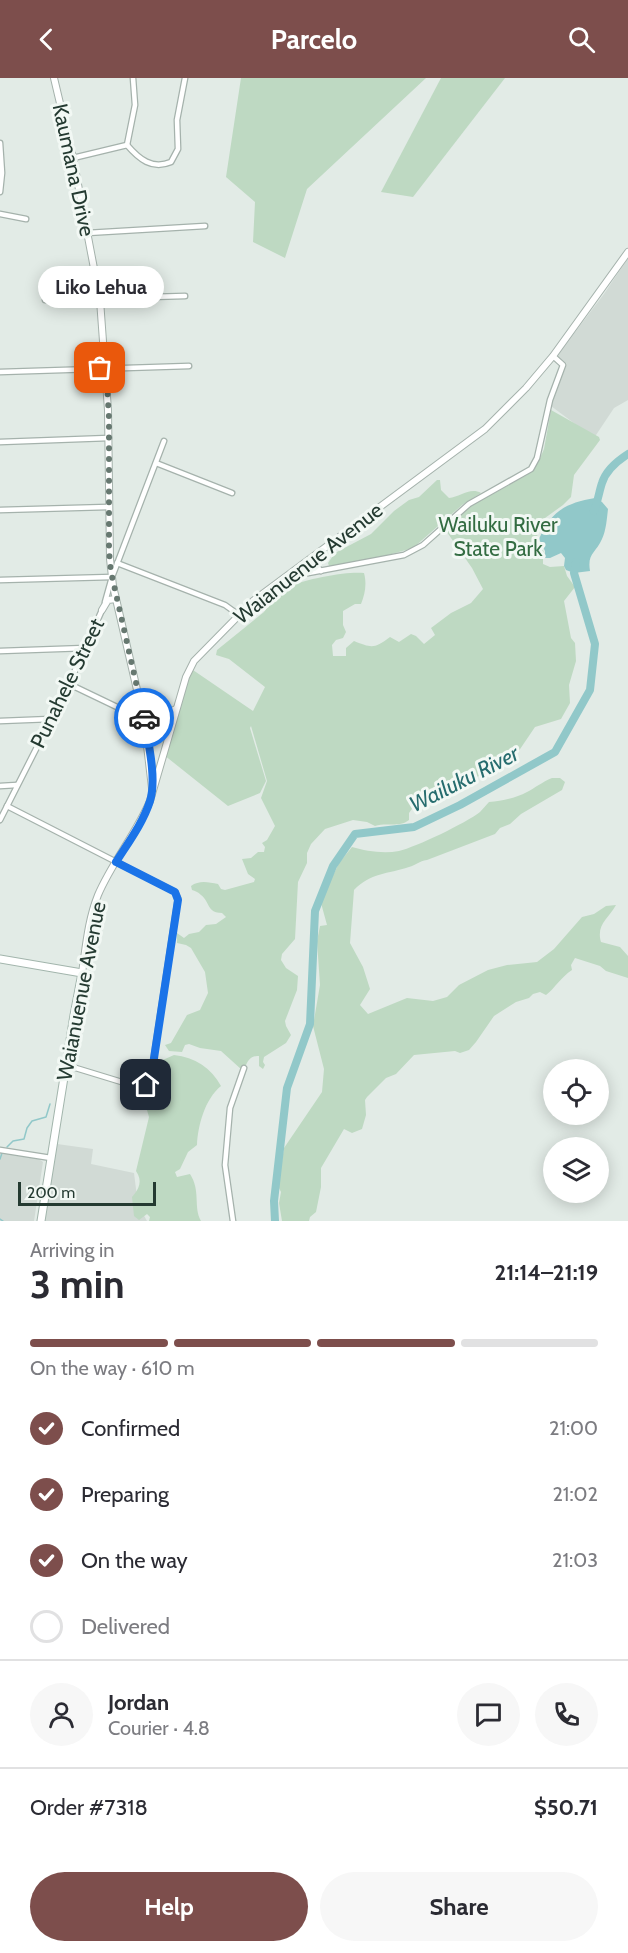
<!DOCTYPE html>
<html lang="en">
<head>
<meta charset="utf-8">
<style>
	body { margin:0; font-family:Cabin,sans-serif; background:#f7f7f7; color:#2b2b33; height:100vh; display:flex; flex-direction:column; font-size:22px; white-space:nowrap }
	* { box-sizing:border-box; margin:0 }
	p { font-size:20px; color:#7c7c81 }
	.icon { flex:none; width:33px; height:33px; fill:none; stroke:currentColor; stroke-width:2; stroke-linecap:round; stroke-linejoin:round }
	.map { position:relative; height:1143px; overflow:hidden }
	.sheet { display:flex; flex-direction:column; background:#fff; flex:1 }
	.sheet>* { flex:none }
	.buttons { position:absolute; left:543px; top:981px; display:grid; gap:12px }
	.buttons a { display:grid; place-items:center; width:66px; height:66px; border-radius:50%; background:#fff; box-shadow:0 3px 15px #0003; font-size:30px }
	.scale { position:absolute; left:18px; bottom:15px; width:138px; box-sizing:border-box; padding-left:6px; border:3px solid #243a31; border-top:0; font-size:16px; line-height:21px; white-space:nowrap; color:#243a31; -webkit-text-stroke:4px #f2f8f4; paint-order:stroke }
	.pin { position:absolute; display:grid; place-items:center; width:51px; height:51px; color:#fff; margin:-26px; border-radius:12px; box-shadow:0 3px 9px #0006 }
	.courier { position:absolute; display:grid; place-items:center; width:60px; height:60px; margin:-30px; border:4px solid #1a73e8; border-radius:50%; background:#fff; color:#222; box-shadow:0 2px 8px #0007 }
	.bubble { position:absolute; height:42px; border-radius:21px; background:#fff; box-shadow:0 3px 15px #0003; font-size:20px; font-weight:700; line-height:42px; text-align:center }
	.head em { font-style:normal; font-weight:700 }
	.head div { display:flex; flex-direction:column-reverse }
	.head { display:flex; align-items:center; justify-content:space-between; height:102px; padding:0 30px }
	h1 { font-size:39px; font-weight:700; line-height:45px }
	.bar { display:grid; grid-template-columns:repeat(4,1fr); gap:9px 6px; align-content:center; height:72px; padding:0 30px }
	.bar i { height:8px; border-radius:4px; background:#e1e1e2 }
	.bar .on { background:#7d4e4c }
	.bar p { grid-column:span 4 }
	.line { display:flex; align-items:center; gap:15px; padding:0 30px; border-top:2px solid #e1e1e2 }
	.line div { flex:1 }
	.round { display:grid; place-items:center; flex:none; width:63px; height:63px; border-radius:32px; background:#f7f7f7 }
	ol { padding:0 30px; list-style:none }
	li { display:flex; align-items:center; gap:18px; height:66px }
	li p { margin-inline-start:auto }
	li .icon { padding:6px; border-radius:50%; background:#7d4e4c; color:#fff; stroke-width:4 }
	li:last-child { color:#7c7c81 }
	li i { width:33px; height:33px; border:3px solid #e1e1e2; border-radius:50% }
	.button { display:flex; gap:12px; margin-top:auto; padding:12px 30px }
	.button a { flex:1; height:69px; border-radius:36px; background:#7d4e4c; color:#fff; font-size:24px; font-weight:700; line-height:69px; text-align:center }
	.button a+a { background:#f7f7f7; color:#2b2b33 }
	header { display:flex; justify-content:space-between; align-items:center; height:78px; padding:0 30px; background:#7d4e4c; color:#fff; font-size:27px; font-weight:700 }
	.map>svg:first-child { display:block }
	.built { fill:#d1dad5 }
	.green { fill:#bed9c2 }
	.water { fill:#91c8c9 }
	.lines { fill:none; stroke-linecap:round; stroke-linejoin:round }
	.stream { stroke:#91c8c9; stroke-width:1.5 }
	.river { stroke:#91c8c9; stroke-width:8 }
	.minor-casing { stroke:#a5b2ac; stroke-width:7 }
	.tertiary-casing { stroke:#a5b2ac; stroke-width:8 }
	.secondary-casing { stroke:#a2b5ac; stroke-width:9 }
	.minor { stroke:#fff; stroke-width:4.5 }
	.tertiary { stroke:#fff; stroke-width:6 }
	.secondary { stroke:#fff; stroke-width:7 }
	.done { stroke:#667870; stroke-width:6; stroke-dasharray:0 10.8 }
	.route { stroke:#1a73e8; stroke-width:8 }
	.labels { text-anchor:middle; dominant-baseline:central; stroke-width:6; stroke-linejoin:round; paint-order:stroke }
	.street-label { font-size:21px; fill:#243a31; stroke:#f2f8f4 }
	.park-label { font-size:21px; fill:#336c42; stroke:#f2f8f4 }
	.water-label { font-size:22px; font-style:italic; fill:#266c6e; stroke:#f2f8f4 }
</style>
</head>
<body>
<header><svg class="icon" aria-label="back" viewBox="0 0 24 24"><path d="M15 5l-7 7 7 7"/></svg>Parcelo<svg class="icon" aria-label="search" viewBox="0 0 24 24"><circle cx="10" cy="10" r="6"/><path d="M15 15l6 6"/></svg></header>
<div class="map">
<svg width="628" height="1143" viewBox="0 0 628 1143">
	<rect width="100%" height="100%" fill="#e2ebe6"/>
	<g class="built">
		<path d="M 628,180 L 628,322 L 614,330 L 594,360 L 551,328 L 567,286 L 557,278 L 604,216 Z"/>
		<path d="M 57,1066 L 93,1071 L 91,1086 L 134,1095 L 138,1127 L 147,1143 L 45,1143 Z"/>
		<path d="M 0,1074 L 36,1079 L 43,1084 L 34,1143 L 0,1143 Z"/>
	</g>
	<g class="green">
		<path d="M 241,0 L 426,0 L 307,111 L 285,180 L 253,164 L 255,124 L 226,99 Z"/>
		<path d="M 441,0 L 505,0 L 413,119 L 381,114 Z"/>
		<path d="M 551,332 L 599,359 L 600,362 L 574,397 L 571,419 L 563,427 L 545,440 L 540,447 L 537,454 L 538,464 L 546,478 L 543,480 L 543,486 L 550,489 L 564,488 L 567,498 L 575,509 L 564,523 L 571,560 L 575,565 L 576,583 L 569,607 L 570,625 L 561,641 L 535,649 L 514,680 L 477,699 L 462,704 L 453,715 L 429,725 L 414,728 L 409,735 L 409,742 C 399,750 386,744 375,748 L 367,744 L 353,742 L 325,751 L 311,766 L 307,775 L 307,785 L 298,804 L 295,861 L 282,876 L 281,882 L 286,890 L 298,898 L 297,912 L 285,943 L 286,948 L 291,957 L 286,965 L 264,979 L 263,984 L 265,987 L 263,991 L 259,988 L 259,978 C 251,977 247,983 245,990 L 242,992 L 221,973 L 200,970 L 189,966 L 185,967 L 182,974 L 169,973 L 165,967 L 171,965 L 187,937 L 200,932 L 208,915 L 205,894 L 191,870 L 186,867 L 177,865 L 177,855 L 184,860 L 189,856 L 199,854 L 206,847 L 216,846 L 226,839 L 222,835 C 207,835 210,824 201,817 C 198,814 195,813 192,812 L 191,808 C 199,802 208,804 218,806 L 221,811 L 225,812 L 254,804 L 255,801 L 248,796 L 242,781 L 251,780 L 258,774 L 264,774 L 265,769 L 262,765 L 267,762 L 275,748 L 261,720 L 267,703 L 251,648 L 250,650 L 266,703 L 260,715 L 228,728 L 164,677 L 190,590 L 253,633 L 265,609 L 229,581 L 216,577 L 217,572 L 264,534 L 275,517 C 289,515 286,510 296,506 C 312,500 348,493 364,495 C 367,506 365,516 361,526 L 355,526 L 343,533 L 343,547 L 346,554 L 343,560 L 336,562 L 332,567 L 333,578 L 346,578 L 346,570 L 354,563 C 372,570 374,571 390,559 L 399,564 L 411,556 L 416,558 L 424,566 L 435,557 L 431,550 L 451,535 L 471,525 L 483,511 L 472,490 L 444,450 L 471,428 L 527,397 L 538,385 L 544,371 Z"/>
		<path d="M 437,402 L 440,402 L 441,412 L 449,420 C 460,419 470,409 481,415 L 462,427 L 413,470 L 367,483 L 329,488 L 328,485 L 335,475 L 371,456 L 394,433 L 409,422 L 419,419 Z"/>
		<path d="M 552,700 L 560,700 L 565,704 L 562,712 L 521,736 L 510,746 L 500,750 L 495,756 L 427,782 C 419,783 416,787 409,789 C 388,796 370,795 354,812 L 350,865 L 363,889 L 370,911 L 360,927 L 368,936 L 407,920 L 433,923 L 447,919 L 459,907 L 488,892 L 507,887 L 537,884 L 554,871 L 582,839 L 594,836 L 606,828 L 616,827 C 608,841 596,847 601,864 L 620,869 L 628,878 L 628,900 L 606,893 L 600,888 L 575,880 L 571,887 L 572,892 C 561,899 555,910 546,917 L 540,914 L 533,916 L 529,920 L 516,924 L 494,938 L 476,964 L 469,972 L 460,975 L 455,973 L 414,977 L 396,996 L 386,1000 L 367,1019 L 365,1022 L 366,1037 L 362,1051 L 352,1055 L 344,1051 L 321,1090 L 321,1109 L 316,1134 L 310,1139 L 309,1143 L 282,1143 L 279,1125 L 281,1114 L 278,1108 L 284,1070 L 322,1014 L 324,991 L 313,948 L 320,907 L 317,863 L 320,848 L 327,847 L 321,825 L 322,820 L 339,785 L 352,769 C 366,773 383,776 399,773 C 416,769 466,745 480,734 C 483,731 486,727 489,724 C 502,723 516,720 527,714 C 535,710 542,704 552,700 Z"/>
		<path d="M 174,977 C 195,979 211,990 221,1008 C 205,1021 198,1047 197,1067 L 188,1074 L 180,1091 L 175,1094 L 177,1099 L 190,1096 C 201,1113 193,1129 201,1143 L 149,1143 L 150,1139 L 147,1136 L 139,1142 L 134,1138 L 132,1119 C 139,1111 143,1103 136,1093 L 149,1039 L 145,1025 L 156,985 Z"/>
	</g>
	<path class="water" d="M 595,420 L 602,424 L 608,431 C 607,440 606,453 602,461 C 596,475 587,475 590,493 L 574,495 L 566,492 L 564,488 L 565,480 L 561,475 L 550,480 L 545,480 L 545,473 L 539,461 C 551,433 566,425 595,420 Z"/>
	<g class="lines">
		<g class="stream">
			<path d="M 7,1069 L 13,1063 L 24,1061 L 27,1050 L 32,1043 L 46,1039 L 50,1026"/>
			<path d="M 0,1081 L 2,1075"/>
			<path d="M 0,1141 L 3,1143"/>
		</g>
		<g class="river">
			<path d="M 594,433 C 598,423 599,414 602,405 C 606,392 617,383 628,376"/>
			<path d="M 275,1143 L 274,1123 L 287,1010 L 310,946 L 315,833 L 333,788 L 355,756 L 414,749 L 460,727 L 555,674 L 590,612 L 595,566 L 574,495 L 576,484"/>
		</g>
		<defs>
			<g id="minor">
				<path d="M 0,65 L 2,95 L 0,114"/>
				<path d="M 127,67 L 135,27 L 133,0"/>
				<path d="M 73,80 L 127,67 C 139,81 152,92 171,84 L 178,71 L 177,42 L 185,0"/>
				<path d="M 0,136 L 26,141"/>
				<path d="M 87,155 L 205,148"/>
				<path d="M 45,222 L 185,218"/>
				<path d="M 0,294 L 189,288"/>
				<path d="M 0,364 L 109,360"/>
				<path d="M 156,385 L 232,415"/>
				<path d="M 0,432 L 108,429"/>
				<path d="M 310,481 L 321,493"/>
				<path d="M 117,485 L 225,527 L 239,537"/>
				<path d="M 287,499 L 404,477 L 423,467 L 469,426 L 531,391 L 537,380 L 550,322 L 563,287 L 553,278"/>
				<path d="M 0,502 L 112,499"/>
				<path d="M 105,524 L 112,499 L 164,363"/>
				<path d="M 0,573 L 86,570"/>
				<path d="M 69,606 L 144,642"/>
				<path d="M 0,643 L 51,641"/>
				<path d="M 0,708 L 17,707"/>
				<path d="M 7,728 L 175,814 L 178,820 L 150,1004 L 144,1008 L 138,1009 L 66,987"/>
				<path d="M 0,742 L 69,606 L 102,532"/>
				<path d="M 0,1072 L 51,1080"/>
				<path d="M 233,1143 L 225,1087 L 230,1030 L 244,990"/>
			</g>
			<g id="tertiary">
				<path d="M 54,0 L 73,80 L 100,222 L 108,332 L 110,481 L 113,508 L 144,642 L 152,710"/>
				<path d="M 102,532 L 108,522 L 116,521"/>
				<path d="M 144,642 L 157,640 L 176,631"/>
				<path d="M 82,895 C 86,868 88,842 98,817 C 112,784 136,756 150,723 L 186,599 L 194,583 L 253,523 L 485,351 L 526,310 L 553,278 L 628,174"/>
			</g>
			<path id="secondary" d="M 0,881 L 82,895 L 74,937 L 41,1143"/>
		</defs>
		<use href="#minor" class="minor-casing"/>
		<use href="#tertiary" class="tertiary-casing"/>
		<use href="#secondary" class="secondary-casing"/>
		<use href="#minor" class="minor"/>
		<use href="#tertiary" class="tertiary"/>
		<use href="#secondary" class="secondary"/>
	</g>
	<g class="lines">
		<path class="done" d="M 100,290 L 106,290 L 109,340 L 109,473 L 111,494 L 144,640"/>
		<path class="route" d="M 144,640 C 148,663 157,701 150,723 C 143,745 128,765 116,784 L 175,814 L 178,822 L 151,1000 L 146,1007"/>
	</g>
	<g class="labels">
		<g class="street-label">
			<text transform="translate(74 92) rotate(78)">Kaumana Drive</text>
			<text transform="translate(308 485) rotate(-38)">Waianuenue Avenue</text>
			<text transform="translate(67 605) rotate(-64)">Punahele Street</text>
			<text transform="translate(81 913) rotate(-79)">Waianuenue Avenue</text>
		</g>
		<g class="park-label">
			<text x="498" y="446">Wailuku River<tspan x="498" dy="24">State Park</tspan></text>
		</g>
		<g class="water-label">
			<text transform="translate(464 701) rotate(-27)">Wailuku River</text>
		</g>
	</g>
</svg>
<div class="buttons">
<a><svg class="icon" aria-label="locate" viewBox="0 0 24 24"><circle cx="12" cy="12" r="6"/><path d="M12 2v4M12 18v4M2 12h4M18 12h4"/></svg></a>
<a><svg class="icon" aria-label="layers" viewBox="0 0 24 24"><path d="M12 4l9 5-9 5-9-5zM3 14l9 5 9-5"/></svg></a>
</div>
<div class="scale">200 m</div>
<div class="pin" style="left:100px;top:290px;background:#ea580c"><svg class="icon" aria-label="bag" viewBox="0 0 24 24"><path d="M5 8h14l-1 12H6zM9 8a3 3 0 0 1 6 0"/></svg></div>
<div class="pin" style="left:146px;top:1007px;background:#1f2937"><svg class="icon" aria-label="home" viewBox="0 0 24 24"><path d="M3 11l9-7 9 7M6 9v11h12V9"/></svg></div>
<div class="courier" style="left:144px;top:640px"><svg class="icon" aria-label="car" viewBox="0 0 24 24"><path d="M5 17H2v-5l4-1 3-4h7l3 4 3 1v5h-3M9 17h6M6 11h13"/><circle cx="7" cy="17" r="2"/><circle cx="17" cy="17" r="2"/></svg></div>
<div class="bubble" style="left:38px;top:188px;width:126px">Liko Lehua</div>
</div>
<section class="sheet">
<div class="head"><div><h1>3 min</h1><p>Arriving in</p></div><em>21:14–21:19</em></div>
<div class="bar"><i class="on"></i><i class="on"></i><i class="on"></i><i></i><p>On the way · 610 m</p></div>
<ol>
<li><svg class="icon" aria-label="check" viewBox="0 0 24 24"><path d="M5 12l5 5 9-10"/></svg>Confirmed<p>21:00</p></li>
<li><svg class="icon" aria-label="check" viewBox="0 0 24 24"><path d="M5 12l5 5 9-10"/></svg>Preparing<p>21:02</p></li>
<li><svg class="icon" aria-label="check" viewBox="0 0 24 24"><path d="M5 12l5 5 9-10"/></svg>On the way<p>21:03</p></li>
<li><i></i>Delivered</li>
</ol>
<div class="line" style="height:108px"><a class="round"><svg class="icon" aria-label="person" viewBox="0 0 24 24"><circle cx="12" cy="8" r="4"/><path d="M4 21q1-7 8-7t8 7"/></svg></a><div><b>Jordan</b><p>Courier · 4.8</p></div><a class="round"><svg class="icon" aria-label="chat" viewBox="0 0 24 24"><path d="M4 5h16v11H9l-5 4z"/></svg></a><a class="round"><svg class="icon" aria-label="phone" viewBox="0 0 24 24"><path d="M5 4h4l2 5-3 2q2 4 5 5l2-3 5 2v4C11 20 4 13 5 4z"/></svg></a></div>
<div class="line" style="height:78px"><div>Order #7318</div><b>$50.71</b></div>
<div class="button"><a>Help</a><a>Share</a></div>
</section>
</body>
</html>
